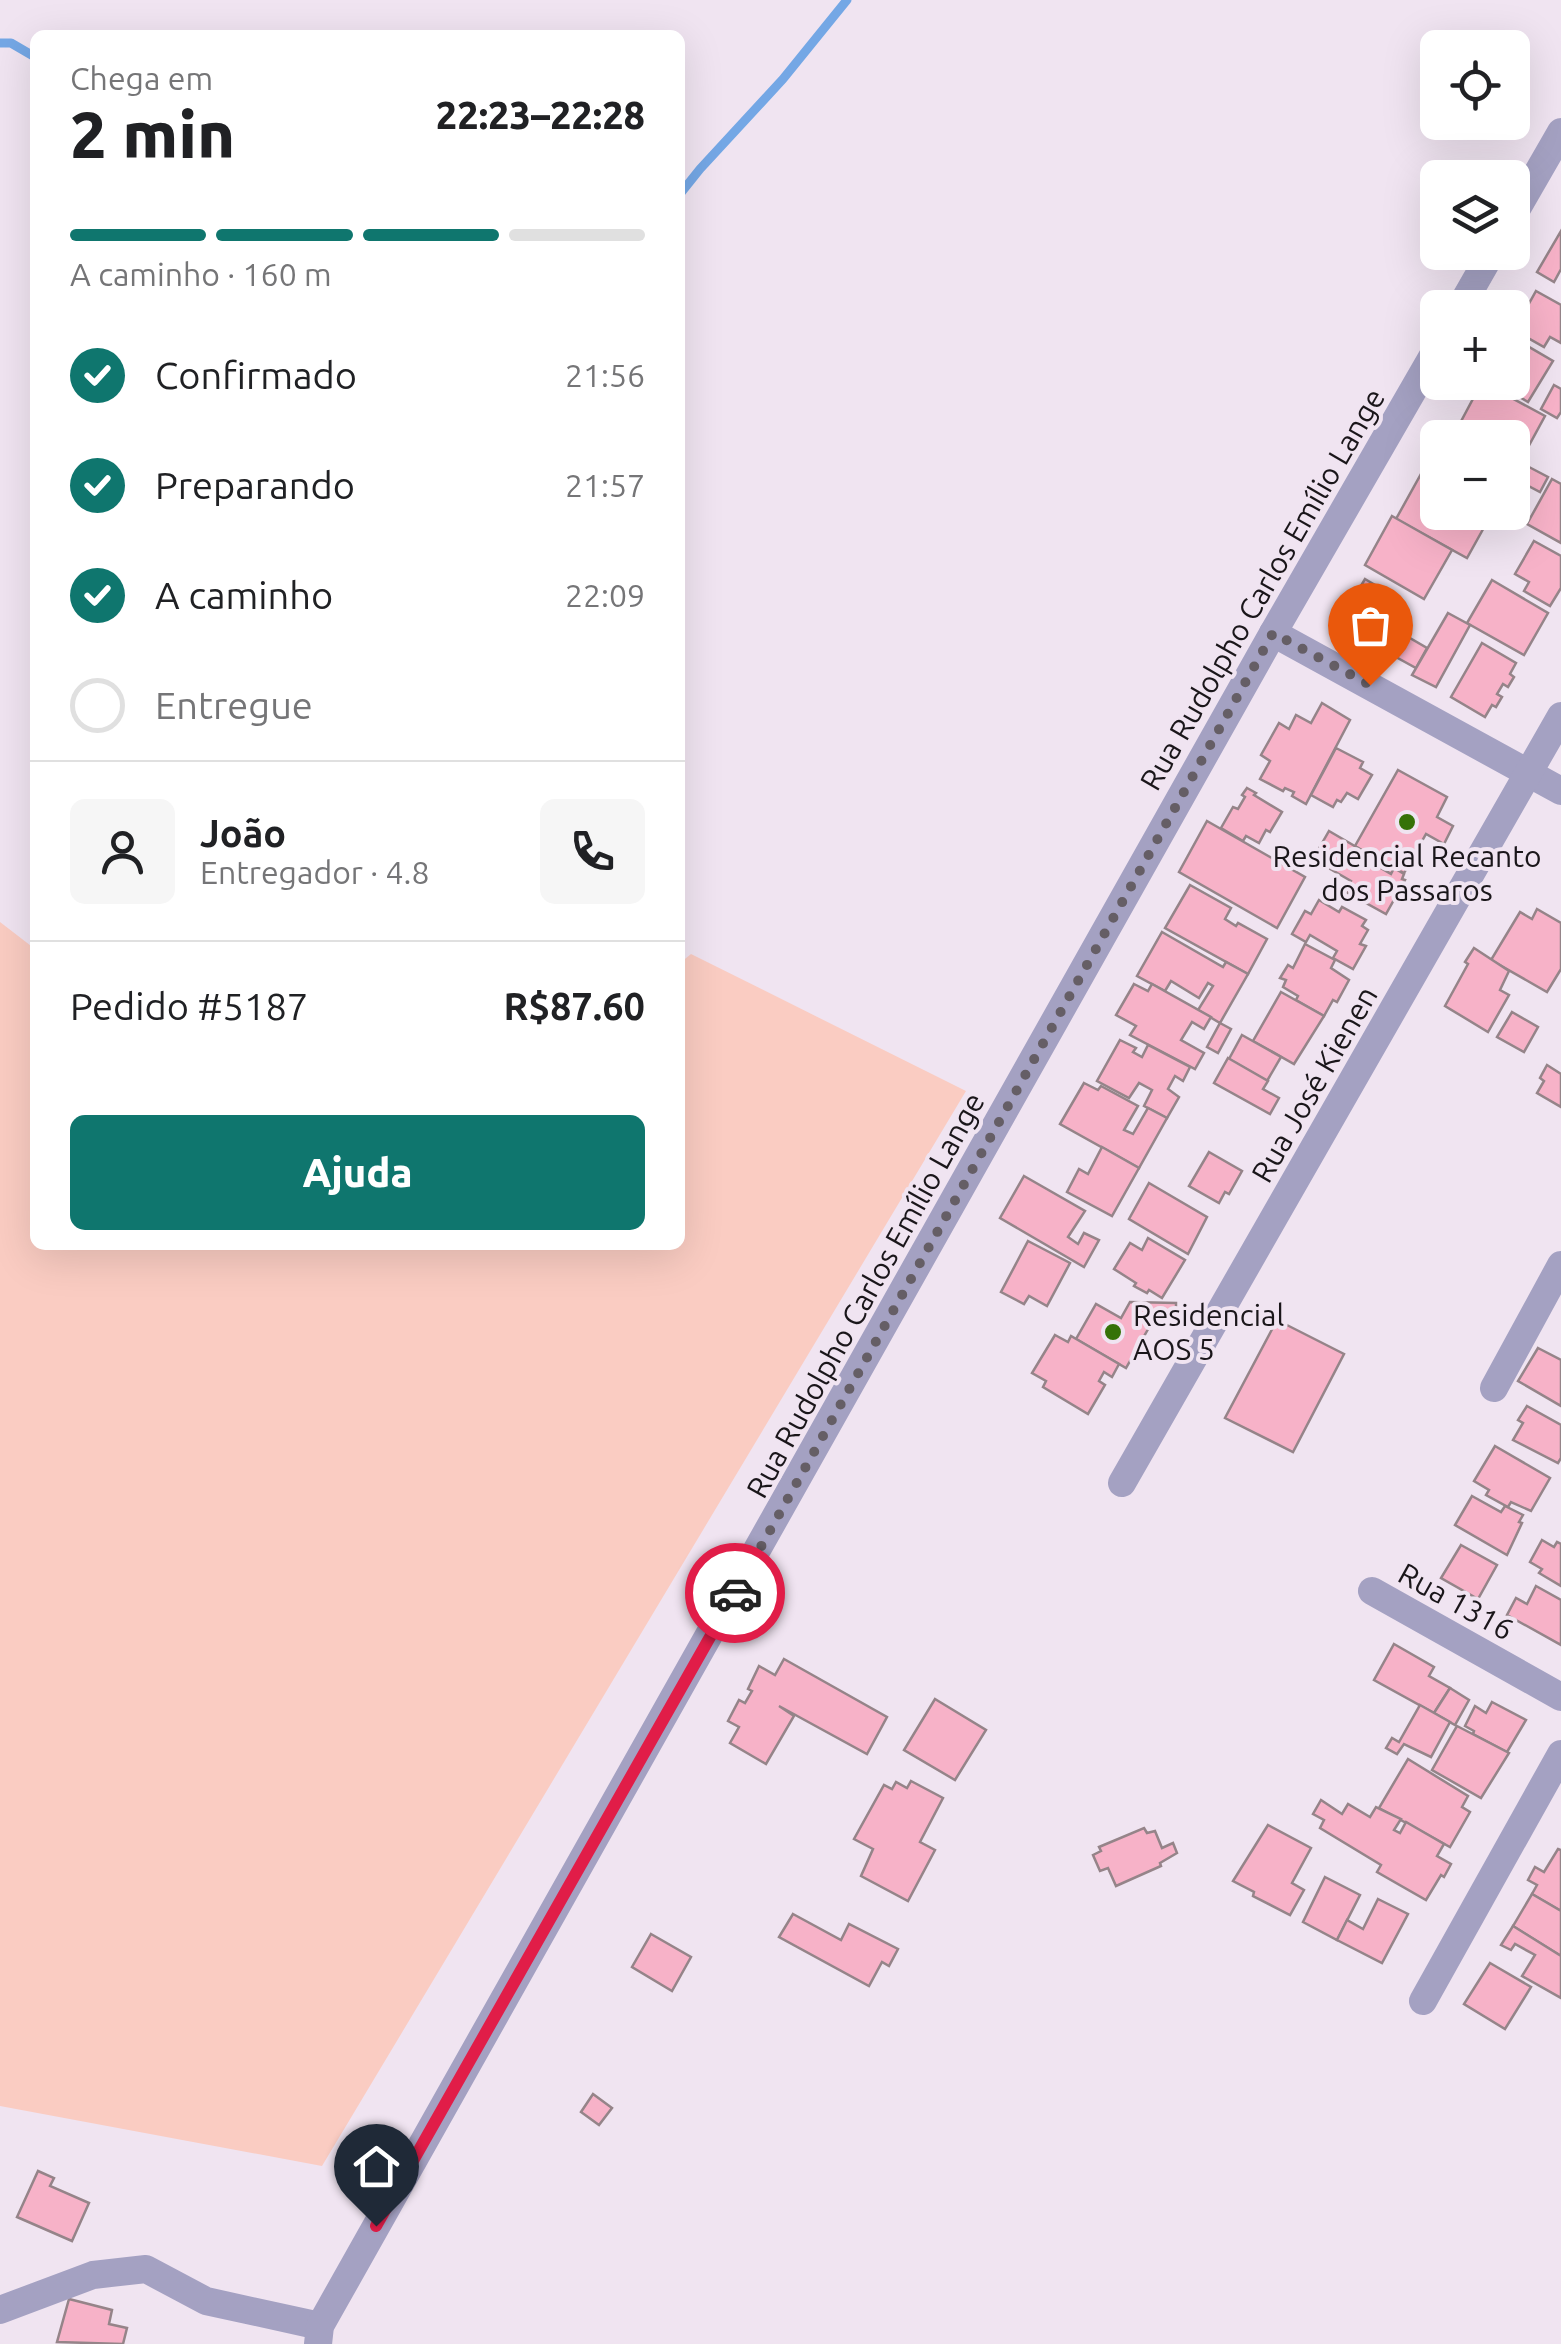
<!DOCTYPE html>
<html lang="pt">
<head>
<meta charset="utf-8">
<style>
	body { margin:0; font-family:Ubuntu,sans-serif; background:#f6f6f6; color:#202124; height:100vh; display:flex; flex-direction:column; font-size:38px; white-space:nowrap }
	* { box-sizing:border-box; margin:0 }
	p { font-size:32px; color:#757577 }
	.icon { flex:none; width:55px; height:55px; fill:none; stroke:currentColor; stroke-width:2; stroke-linecap:round; stroke-linejoin:round }
	.map { position:relative; flex:1; overflow:hidden }
	.sheet { position:absolute; left:30px; top:30px; width:655px; height:1220px; display:flex; flex-direction:column; background:#fff; border-radius:15px; box-shadow:0 10px 40px #0002 }
	.sheet>* { flex:none }
	.fabs { position:absolute; left:1420px; top:30px; display:grid; gap:20px }
	.fabs a { display:grid; place-items:center; width:110px; height:110px; border-radius:15px; background:#fff; box-shadow:0 10px 40px #0002; font-size:50px }
	.pin { position:absolute; display:grid; place-items:center; width:85px; height:85px; color:#fff; margin:-102px -42px; border-radius:50% 50% 50% 0; rotate:-45deg; box-shadow:0 0 10px #0007 }
	.pin .icon { rotate:45deg }
	.courier { position:absolute; display:grid; place-items:center; width:100px; height:100px; margin:-50px; border:8px solid #e11d48; border-radius:50%; background:#fff; color:#222; box-shadow:0 2px 12px #0007 }
	.overview em { font-style:normal; font-weight:800 }
	.overview div { display:flex; flex-direction:column-reverse }
	.overview { display:flex; align-items:center; justify-content:space-between; height:170px; padding:0 40px }
	h1 { font-size:65px; font-weight:800; line-height:75px }
	.bar { display:grid; grid-template-columns:repeat(4,1fr); gap:15px 10px; align-content:center; height:120px; padding:0 40px }
	.bar i { height:12px; border-radius:8px; background:#e0e0e0 }
	.bar .active { background:#0f766e }
	.bar p { grid-column:span 4 }
	.line { display:flex; align-items:center; gap:25px; padding:0 40px; border-top:2px solid #e0e0e0 }
	.line div { flex:1 }
	.round { display:grid; place-items:center; flex:none; width:105px; height:105px; border-radius:15px; background:#f6f6f6 }
	ol { padding:0 40px; list-style:none }
	li { display:flex; align-items:center; gap:30px; height:110px }
	li p { margin-inline-start:auto }
	li .icon { padding:10px; border-radius:50%; background:#0f766e; color:#fff; stroke-width:4 }
	li:last-child { color:#757577 }
	li i { width:55px; height:55px; border:5px solid #e0e0e0; border-radius:50% }
	.cta { display:flex; gap:20px; margin-top:auto; padding:20px 40px }
	.cta a { flex:1; height:115px; border-radius:15px; background:#0f766e; color:#fff; font-size:40px; font-weight:800; line-height:115px; text-align:center }
	.map>svg:first-child { display:block }
	.green { fill:#faccc2 }
	.lines { fill:none; stroke-linecap:round; stroke-linejoin:round }
	.stream { stroke:#74a7e5; stroke-width:9 }
	.building { fill:#f7b2c8; stroke:#958489; stroke-width:2.5 }
	.street { stroke:#a4a1c2; stroke-width:28 }
	.done { stroke:#655e65; stroke-width:10; stroke-dasharray:0 18 }
	.route { stroke:#e11d48; stroke-width:12 }
	.poi-dot { fill:#357207; stroke:#f0e4f1; stroke-width:4 }
	.labels { text-anchor:middle; dominant-baseline:central; stroke-width:8; stroke-linejoin:round; paint-order:stroke }
	.street-label { font-size:30px; fill:#1a161a; stroke:#f0e4f1 }
	.poi-label { font-size:30px; fill:#1a161a; stroke:#f0e4f1 }
</style>
</head>
<body>
<div class="map">
<svg width="1561" height="2344" viewBox="0 0 1561 2344">
	<rect width="100%" height="100%" fill="#f0e4f1"/>
	<path class="green" d="M 0,922 L 35,949 L 35,1245 L 680,1245 L 680,963 L 691,954 L 966,1091 L 322,2166 L 0,2106 Z"/>
	<g class="lines">
		<g class="stream">
			<path d="M 0,43 L 11,43 L 35,57"/>
			<path d="M 680,194 L 700,169 L 783,79 L 847,0"/>
		</g>
	</g>
	<g class="building">
		<path d="M 1561,231 L 1561,269 L 1554,282 L 1537,272 Z"/>
		<path d="M 1536,291 L 1561,305 L 1561,343 L 1550,337 L 1544,347 L 1512,329 L 1512,319 L 1521,304 L 1527,307 Z"/>
		<path d="M 1512,337 L 1553,361 L 1528,402 L 1494,382 L 1512,382 Z"/>
		<path d="M 1482,382 L 1545,416 L 1520,462 L 1512,458 L 1512,438 L 1476,438 L 1458,427 Z"/>
		<path d="M 1554,385 L 1561,389 L 1561,412 L 1557,418 L 1541,409 Z"/>
		<path d="M 1529,467 L 1548,477 L 1540,492 L 1521,482 Z"/>
		<path d="M 1421,474 L 1438,483 L 1438,512 L 1492,513 L 1467,558 L 1396,519 Z"/>
		<path d="M 1552,479 L 1561,484 L 1561,543 L 1527,524 Z"/>
		<path d="M 1392,516 L 1452,550 L 1424,599 L 1365,565 Z"/>
		<path d="M 1534,541 L 1561,556 L 1561,588 L 1550,606 L 1524,591 L 1529,582 L 1515,574 Z"/>
		<path d="M 1365,579 L 1380,588 L 1377,595 L 1389,602 L 1379,620 L 1427,648 L 1416,668 L 1345,629 L 1346,628 L 1339,623 Z"/>
		<path d="M 1492,580 L 1548,613 L 1524,655 L 1467,623 Z"/>
		<path d="M 1448,613 L 1470,625 L 1436,687 L 1412,675 Z"/>
		<path d="M 1482,643 L 1516,663 L 1510,674 L 1514,677 L 1508,687 L 1503,684 L 1497,694 L 1502,697 L 1496,707 L 1492,705 L 1485,717 L 1451,697 Z"/>
		<path d="M 1322,703 L 1350,720 L 1306,804 L 1292,796 L 1294,792 L 1285,788 L 1283,791 L 1260,779 L 1270,761 L 1261,755 L 1279,723 L 1289,729 L 1296,715 L 1311,723 Z"/>
		<path d="M 1336,748 L 1363,762 L 1360,768 L 1372,775 L 1358,799 L 1347,793 L 1341,802 L 1337,800 L 1333,807 L 1311,795 Z"/>
		<path d="M 1398,770 L 1447,797 L 1437,817 L 1453,826 L 1444,844 L 1426,834 L 1404,873 L 1394,868 L 1391,874 L 1367,860 L 1370,855 L 1355,846 Z"/>
		<path d="M 1247,788 L 1256,793 L 1254,795 L 1282,812 L 1270,832 L 1266,830 L 1259,843 L 1246,836 L 1243,841 L 1221,828 L 1233,807 L 1238,809 L 1245,797 L 1242,795 Z"/>
		<path d="M 1207,821 L 1305,877 L 1277,928 L 1179,872 Z"/>
		<path d="M 1329,831 L 1370,855 L 1367,860 L 1391,874 L 1394,868 L 1404,874 L 1402,879 L 1405,880 L 1386,914 L 1346,892 L 1351,881 L 1313,859 Z"/>
		<path d="M 1190,885 L 1231,908 L 1225,919 L 1236,926 L 1238,923 L 1267,939 L 1248,974 L 1165,928 Z"/>
		<path d="M 1319,900 L 1339,912 L 1342,907 L 1366,920 L 1362,926 L 1368,930 L 1360,944 L 1366,946 L 1353,969 L 1333,958 L 1337,951 L 1310,935 L 1306,942 L 1292,934 L 1305,911 L 1311,914 Z"/>
		<path d="M 1537,909 L 1561,923 L 1561,969 L 1547,992 L 1491,960 L 1520,912 L 1532,919 Z"/>
		<path d="M 1162,932 L 1223,967 L 1226,962 L 1248,974 L 1220,1023 L 1198,1010 L 1213,986 L 1208,983 L 1199,998 L 1171,981 L 1165,991 L 1137,976 Z"/>
		<path d="M 1305,944 L 1335,960 L 1331,968 L 1349,980 L 1337,1002 L 1333,1000 L 1324,1016 L 1296,1000 L 1298,996 L 1283,987 L 1286,980 L 1280,978 L 1288,965 L 1293,968 Z"/>
		<path d="M 1474,948 L 1509,971 L 1500,990 L 1509,995 L 1488,1032 L 1445,1006 L 1468,964 L 1465,962 Z"/>
		<path d="M 1134,984 L 1148,991 L 1152,984 L 1211,1017 L 1204,1029 L 1192,1022 L 1181,1040 L 1204,1053 L 1195,1069 L 1130,1035 L 1136,1026 L 1116,1015 Z"/>
		<path d="M 1281,992 L 1324,1016 L 1294,1064 L 1253,1041 Z"/>
		<path d="M 1512,1012 L 1538,1027 L 1524,1052 L 1497,1037 Z"/>
		<path d="M 1220,1023 L 1231,1029 L 1218,1053 L 1207,1047 Z"/>
		<path d="M 1242,1035 L 1281,1057 L 1267,1081 L 1229,1059 Z"/>
		<path d="M 1120,1040 L 1136,1048 L 1133,1052 L 1142,1057 L 1148,1045 L 1190,1067 L 1183,1081 L 1175,1076 L 1168,1089 L 1179,1097 L 1167,1118 L 1144,1106 L 1152,1090 L 1139,1083 L 1129,1098 L 1097,1081 Z"/>
		<path d="M 1228,1058 L 1268,1081 L 1263,1089 L 1279,1098 L 1270,1114 L 1214,1083 Z"/>
		<path d="M 1547,1065 L 1561,1074 L 1561,1107 L 1537,1093 L 1544,1081 L 1540,1078 Z"/>
		<path d="M 1084,1083 L 1098,1090 L 1101,1086 L 1138,1106 L 1124,1130 L 1133,1134 L 1148,1108 L 1167,1118 L 1139,1168 L 1060,1124 Z"/>
		<path d="M 1102,1147 L 1139,1168 L 1112,1216 L 1067,1192 L 1079,1169 L 1088,1174 Z"/>
		<path d="M 1209,1152 L 1242,1171 L 1229,1194 L 1225,1192 L 1219,1203 L 1189,1186 Z"/>
		<path d="M 1024,1176 L 1085,1211 L 1068,1237 L 1078,1244 L 1084,1233 L 1099,1240 L 1084,1267 L 1000,1218 Z"/>
		<path d="M 1149,1183 L 1207,1217 L 1188,1254 L 1129,1219 Z"/>
		<path d="M 1148,1238 L 1185,1260 L 1162,1298 L 1149,1290 L 1147,1293 L 1134,1286 L 1136,1283 L 1114,1269 L 1130,1243 L 1142,1250 Z"/>
		<path d="M 1028,1241 L 1070,1263 L 1047,1306 L 1029,1296 L 1024,1304 L 1001,1292 Z"/>
		<path d="M 1130,1302 L 1176,1303 L 1176,1313 L 1174,1312 L 1174,1324 L 1151,1324 L 1126,1368 L 1076,1339 L 1096,1304 L 1121,1318 Z"/>
		<path d="M 1277,1320 L 1344,1354 L 1293,1452 L 1225,1418 Z"/>
		<path d="M 1055,1335 L 1068,1342 L 1071,1336 L 1119,1364 L 1112,1377 L 1104,1372 L 1099,1381 L 1105,1385 L 1088,1414 L 1043,1387 L 1046,1381 L 1032,1373 Z"/>
		<path d="M 1538,1348 L 1561,1360 L 1561,1406 L 1518,1381 Z"/>
		<path d="M 1527,1406 L 1561,1425 L 1561,1458 L 1558,1463 L 1513,1440 L 1523,1423 L 1518,1420 Z"/>
		<path d="M 1495,1446 L 1550,1478 L 1531,1511 L 1511,1502 L 1508,1507 L 1486,1495 L 1489,1490 L 1474,1481 Z"/>
		<path d="M 1472,1496 L 1501,1512 L 1505,1506 L 1523,1515 L 1519,1522 L 1522,1523 L 1507,1555 L 1455,1525 Z"/>
		<path d="M 1542,1540 L 1554,1547 L 1557,1542 L 1561,1544 L 1561,1586 L 1539,1573 L 1542,1569 L 1530,1562 Z"/>
		<path d="M 1461,1545 L 1497,1565 L 1478,1599 L 1441,1578 Z"/>
		<path d="M 1536,1586 L 1561,1600 L 1561,1645 L 1507,1615 L 1516,1598 L 1527,1604 Z"/>
		<path d="M 1394,1644 L 1434,1667 L 1429,1676 L 1450,1688 L 1434,1713 L 1374,1680 Z"/>
		<path d="M 784,1659 L 887,1717 L 867,1754 L 779,1706 L 794,1716 L 766,1764 L 730,1743 L 739,1727 L 728,1721 L 739,1700 L 745,1703 L 752,1691 L 748,1689 L 759,1666 L 775,1675 Z"/>
		<path d="M 1450,1688 L 1469,1700 L 1455,1725 L 1434,1713 Z"/>
		<path d="M 935,1699 L 986,1730 L 955,1780 L 904,1750 Z"/>
		<path d="M 1492,1702 L 1526,1720 L 1507,1752 L 1473,1734 L 1474,1731 L 1465,1726 L 1475,1706 L 1486,1713 Z"/>
		<path d="M 1420,1705 L 1450,1722 L 1431,1757 L 1404,1744 L 1397,1754 L 1386,1748 L 1392,1738 L 1399,1742 Z"/>
		<path d="M 1457,1726 L 1509,1753 L 1481,1798 L 1432,1770 Z"/>
		<path d="M 1408,1759 L 1468,1796 L 1462,1807 L 1470,1812 L 1450,1847 L 1379,1808 Z"/>
		<path d="M 911,1781 L 943,1798 L 920,1842 L 935,1850 L 908,1901 L 861,1876 L 873,1849 L 854,1839 L 884,1785 L 892,1789 L 896,1782 L 907,1788 Z"/>
		<path d="M 1321,1800 L 1342,1814 L 1348,1804 L 1370,1817 L 1376,1807 L 1401,1819 L 1394,1830 L 1400,1833 L 1406,1822 L 1444,1844 L 1437,1856 L 1451,1864 L 1444,1877 L 1441,1875 L 1426,1900 L 1377,1872 L 1381,1865 L 1320,1828 L 1324,1820 L 1313,1814 Z"/>
		<path d="M 1268,1825 L 1311,1848 L 1292,1883 L 1304,1890 L 1290,1915 L 1253,1896 L 1254,1892 L 1233,1881 Z"/>
		<path d="M 1144,1828 L 1147,1833 L 1155,1831 L 1162,1848 L 1173,1843 L 1177,1853 L 1160,1863 L 1161,1866 L 1116,1886 L 1108,1868 L 1100,1871 L 1093,1855 L 1101,1851 L 1099,1847 Z"/>
		<path d="M 1558,1849 L 1561,1850 L 1561,1911 L 1532,1894 L 1537,1885 L 1528,1880 L 1535,1867 L 1544,1872 Z"/>
		<path d="M 1325,1877 L 1360,1895 L 1337,1940 L 1303,1922 Z"/>
		<path d="M 1532,1894 L 1561,1911 L 1561,1956 L 1513,1926 Z"/>
		<path d="M 1378,1899 L 1408,1914 L 1382,1963 L 1337,1940 L 1347,1920 L 1363,1929 Z"/>
		<path d="M 793,1914 L 841,1940 L 849,1924 L 898,1949 L 889,1966 L 882,1962 L 869,1986 L 779,1937 Z"/>
		<path d="M 1513,1926 L 1561,1956 L 1561,1998 L 1522,1976 L 1535,1955 L 1515,1944 L 1511,1950 L 1501,1945 Z"/>
		<path d="M 651,1934 L 691,1957 L 672,1991 L 632,1967 Z"/>
		<path d="M 1490,1963 L 1531,1987 L 1505,2029 L 1464,2004 Z"/>
		<path d="M 593,2094 L 612,2108 L 599,2125 L 581,2112 Z"/>
		<path d="M 38,2171 L 54,2178 L 50,2186 L 89,2203 L 72,2241 L 17,2217 Z"/>
		<path d="M 69,2299 L 112,2310 L 109,2324 L 127,2328 L 123,2344 L 57,2342 Z"/>
	</g>
	<g class="lines">
		<g class="street">
			<path d="M 1512,217 L 1561,132"/>
			<path d="M 1460,308 L 1492,252"/>
			<path d="M 1273,633 L 1561,791"/>
			<path d="M 1494,1388 L 1561,1265"/>
			<path d="M 1122,1483 L 1561,716"/>
			<path d="M 1372,1591 L 1561,1697"/>
			<path d="M 1423,2001 L 1561,1754"/>
			<path d="M 0,2310 L 93,2275 L 146,2269 L 206,2301 L 320,2326"/>
			<path d="M 318,2344 L 320,2326 L 1273,633 L 1438,347"/>
		</g>
	</g>
	<g class="lines">
		<path class="done" d="M 735,1593 L 1273,633 L 1370,685"/>
		<path class="route" d="M 376,2226 L 735,1593"/>
	</g>
	<g class="poi-dot">
		<circle cx="1407" cy="822" r="10"/>
		<circle cx="1113" cy="1332" r="10"/>
	</g>
	<g class="labels">
		<g class="street-label">
			<text transform="translate(1262 589) rotate(-60)">Rua Rudolpho Carlos Emílio Lange</text>
			<text transform="translate(1314 1084) rotate(-60)">Rua José Kienen</text>
			<text transform="translate(865 1295) rotate(-61)">Rua Rudolpho Carlos Emílio Lange</text>
			<text transform="translate(1456 1601) rotate(29)">Rua 1316</text>
		</g>
		<g class="poi-label">
			<text x="1407" y="856">Residencial Recanto<tspan x="1407" dy="34">dos Passaros</tspan></text>
			<text x="1133" y="1315" text-anchor="start">Residencial<tspan x="1133" dy="34">AOS 5</tspan></text>
		</g>
	</g>
</svg>
<div class="fabs">
<a><svg class="icon" aria-label="locate" viewBox="0 0 24 24"><circle cx="12" cy="12" r="6"/><path d="M12 2v4M12 18v4M2 12h4M18 12h4"/></svg></a>
<a><svg class="icon" aria-label="layers" viewBox="0 0 24 24"><path d="M12 4l9 5-9 5-9-5zM3 14l9 5 9-5"/></svg></a>
<a>+</a>
<a>−</a>
</div>
<div class="pin" style="left:1370px;top:685px;background:#ea580c"><svg class="icon" aria-label="bag" viewBox="0 0 24 24"><path d="M5 8h14l-1 12H6zM9 8a3 3 0 0 1 6 0"/></svg></div>
<div class="pin" style="left:376px;top:2226px;background:#1f2937"><svg class="icon" aria-label="home" viewBox="0 0 24 24"><path d="M3 11l9-7 9 7M6 9v11h12V9"/></svg></div>
<div class="courier" style="left:735px;top:1593px"><svg class="icon" aria-label="car" viewBox="0 0 24 24"><path d="M5 17H2v-5l4-1 3-4h7l3 4 3 1v5h-3M9 17h6M6 11h13"/><circle cx="7" cy="17" r="2"/><circle cx="17" cy="17" r="2"/></svg></div>
<section class="sheet">
<div class="overview"><div><h1>2 min</h1><p>Chega em</p></div><em>22:23–22:28</em></div>
<div class="bar"><i class="active"></i><i class="active"></i><i class="active"></i><i></i><p>A caminho · 160 m</p></div>
<ol>
<li><svg class="icon" aria-label="check" viewBox="0 0 24 24"><path d="M5 12l5 5 9-10"/></svg>Confirmado<p>21:56</p></li>
<li><svg class="icon" aria-label="check" viewBox="0 0 24 24"><path d="M5 12l5 5 9-10"/></svg>Preparando<p>21:57</p></li>
<li><svg class="icon" aria-label="check" viewBox="0 0 24 24"><path d="M5 12l5 5 9-10"/></svg>A caminho<p>22:09</p></li>
<li><i></i>Entregue</li>
</ol>
<div class="line" style="height:180px"><a class="round"><svg class="icon" aria-label="person" viewBox="0 0 24 24"><circle cx="12" cy="8" r="4"/><path d="M4 21q1-7 8-7t8 7"/></svg></a><div><b>João</b><p>Entregador · 4.8</p></div><a class="round"><svg class="icon" aria-label="phone" viewBox="0 0 24 24"><path d="M5 4h4l2 5-3 2q2 4 5 5l2-3 5 2v4C11 20 4 13 5 4z"/></svg></a></div>
<div class="line" style="height:130px"><div>Pedido #5187</div><b>R$87.60</b></div>
<div class="cta"><a>Ajuda</a></div>
</section>
</div>
</body>
</html>
